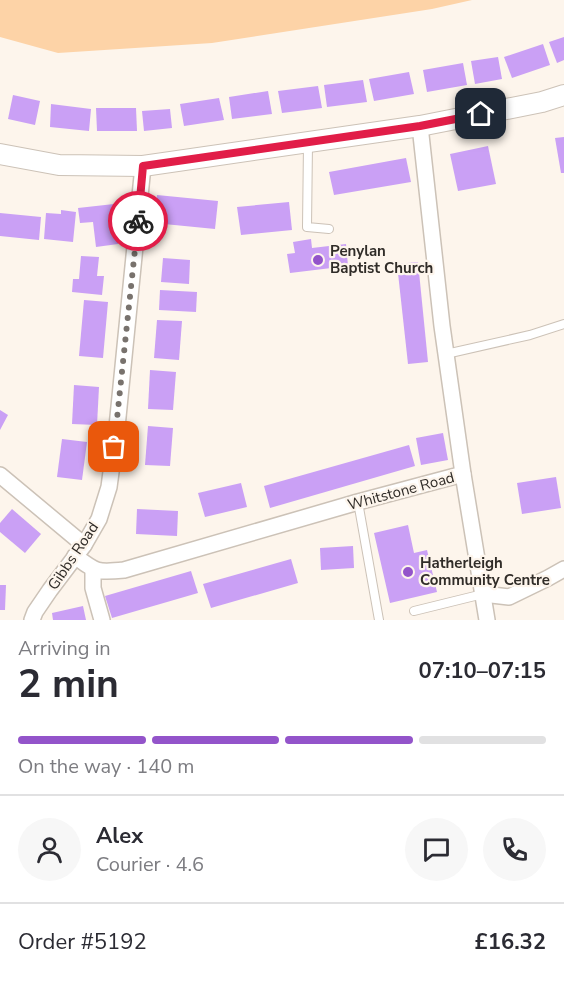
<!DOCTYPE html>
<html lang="en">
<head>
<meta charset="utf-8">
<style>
	body { margin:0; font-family:"Nunito Sans",sans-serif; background:#f7f7f7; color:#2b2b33; height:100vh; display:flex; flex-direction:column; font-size:22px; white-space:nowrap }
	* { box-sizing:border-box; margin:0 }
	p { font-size:20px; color:#7c7c81 }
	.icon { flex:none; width:33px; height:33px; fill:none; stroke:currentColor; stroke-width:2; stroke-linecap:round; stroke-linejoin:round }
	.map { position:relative; height:620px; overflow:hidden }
	.details { display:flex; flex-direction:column; background:#fff; flex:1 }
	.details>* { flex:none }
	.pin { position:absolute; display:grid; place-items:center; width:51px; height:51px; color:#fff; margin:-26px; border-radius:12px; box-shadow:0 3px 9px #0006 }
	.courier { position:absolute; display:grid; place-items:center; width:60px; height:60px; margin:-30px; border:4px solid #e11d48; border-radius:50%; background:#fff; color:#222; box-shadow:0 2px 8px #0007 }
	.head em { font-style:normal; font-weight:700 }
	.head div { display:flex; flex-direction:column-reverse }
	.head { display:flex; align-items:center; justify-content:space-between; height:102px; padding:0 18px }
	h1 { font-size:39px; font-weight:700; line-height:45px }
	.bar { display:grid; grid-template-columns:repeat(4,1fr); gap:9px 6px; align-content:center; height:72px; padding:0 18px }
	.bar i { height:8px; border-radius:4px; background:#e1e1e2 }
	.bar .selected { background:#9354ca }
	.bar p { grid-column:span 4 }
	.line { display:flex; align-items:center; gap:15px; padding:0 18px; border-top:2px solid #e1e1e2 }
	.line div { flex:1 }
	.round { display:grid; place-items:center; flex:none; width:63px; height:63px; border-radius:32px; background:#f7f7f7 }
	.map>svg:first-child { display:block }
	.green { fill:#fdd3a7 }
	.building { fill:#caa0f5 }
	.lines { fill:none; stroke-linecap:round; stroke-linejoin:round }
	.service-casing { stroke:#ccc2b7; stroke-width:10 }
	.minor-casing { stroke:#ccc2b7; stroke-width:18 }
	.tertiary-casing { stroke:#ccc2b7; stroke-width:22 }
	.service { stroke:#fff; stroke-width:8 }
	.minor { stroke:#fff; stroke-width:15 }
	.tertiary { stroke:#fff; stroke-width:20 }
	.done { stroke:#78726d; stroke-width:6; stroke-dasharray:0 10.8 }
	.route { stroke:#e11d48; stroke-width:8 }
	.poi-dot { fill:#9354ca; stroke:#fdf5ec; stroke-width:2 }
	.labels { text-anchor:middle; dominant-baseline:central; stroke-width:4.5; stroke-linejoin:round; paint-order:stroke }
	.poi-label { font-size:15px; font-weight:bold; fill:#302c28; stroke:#fdf5ec; text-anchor:start }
	.street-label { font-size:15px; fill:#302c28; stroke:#fdf5ec }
</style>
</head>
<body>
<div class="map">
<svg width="564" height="620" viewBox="0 0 564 620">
	<rect width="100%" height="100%" fill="#fdf5ec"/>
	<path class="green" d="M 0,0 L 472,0 L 432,9 L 212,43 L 58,53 L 0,37 Z"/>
	<g class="building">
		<path d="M 564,37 L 564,60 L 557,63 L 549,42 Z"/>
		<path d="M 543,44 L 550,65 L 512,78 L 504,57 Z"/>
		<path d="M 498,57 L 502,79 L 475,84 L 471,61 Z"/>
		<path d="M 463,63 L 467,85 L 427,92 L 423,70 Z"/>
		<path d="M 409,72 L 414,94 L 374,101 L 369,79 Z"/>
		<path d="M 363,80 L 367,102 L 327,107 L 324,85 Z"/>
		<path d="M 318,86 L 322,108 L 282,113 L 278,91 Z"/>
		<path d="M 268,91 L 272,114 L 232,119 L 229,97 Z"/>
		<path d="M 13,95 L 40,101 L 35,125 L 8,119 Z"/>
		<path d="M 219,98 L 224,120 L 184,126 L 180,104 Z"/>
		<path d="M 51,104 L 91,109 L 89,131 L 50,127 Z"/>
		<path d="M 96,108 L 136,108 L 137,131 L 97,131 Z"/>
		<path d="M 170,109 L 172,128 L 144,131 L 142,111 Z"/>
		<path d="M 564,137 L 564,173 L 561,173 L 555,138 Z"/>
		<path d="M 488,146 L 496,184 L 458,191 L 450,154 Z"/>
		<path d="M 406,158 L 411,182 L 334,195 L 329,172 Z"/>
		<path d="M 157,195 L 218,201 L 215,229 L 154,223 Z"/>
		<path d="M 289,202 L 292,230 L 241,235 L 237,207 Z"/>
		<path d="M 123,203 L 118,244 L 96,247 L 93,222 L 80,223 L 78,208 Z"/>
		<path d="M 61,210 L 76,212 L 73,242 L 44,239 L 46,213 L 61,214 Z"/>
		<path d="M 0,213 L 41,217 L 39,240 L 0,236 Z"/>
		<path d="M 311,239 L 312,248 L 346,244 L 348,266 L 290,273 L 287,254 L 295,253 L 293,242 Z"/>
		<path d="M 81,256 L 99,257 L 97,276 L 104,276 L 102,295 L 72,292 L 73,279 L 79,279 Z"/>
		<path d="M 163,258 L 190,260 L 189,284 L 161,282 Z"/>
		<path d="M 418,262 L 428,362 L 408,364 L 397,264 Z"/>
		<path d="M 160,290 L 197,292 L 196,312 L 159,310 Z"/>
		<path d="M 84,300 L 108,302 L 103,358 L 79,356 Z"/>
		<path d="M 157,320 L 182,321 L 179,360 L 154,358 Z"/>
		<path d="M 150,370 L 176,372 L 173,410 L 148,409 Z"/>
		<path d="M 74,385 L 99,387 L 97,425 L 72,424 Z"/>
		<path d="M 0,410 L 8,415 L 0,430 Z"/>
		<path d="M 148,426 L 173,428 L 170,466 L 145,465 Z"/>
		<path d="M 443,433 L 448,460 L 421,465 L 416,438 Z"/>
		<path d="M 62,439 L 87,442 L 82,480 L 57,477 Z"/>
		<path d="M 409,445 L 415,466 L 270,508 L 264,486 Z"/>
		<path d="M 556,477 L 561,508 L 522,514 L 517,483 Z"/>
		<path d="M 241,483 L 247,507 L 205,517 L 198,493 Z"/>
		<path d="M 12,509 L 41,534 L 25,553 L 0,532 L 0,523 Z"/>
		<path d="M 137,509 L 178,511 L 177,536 L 136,534 Z"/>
		<path d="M 408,525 L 414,553 L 427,550 L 437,592 L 390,603 L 374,533 Z"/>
		<path d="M 353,546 L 354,568 L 321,570 L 320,548 Z"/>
		<path d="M 291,559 L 298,583 L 211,608 L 203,584 Z"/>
		<path d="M 191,571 L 198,593 L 112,618 L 105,596 Z"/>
		<path d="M 0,585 L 6,585 L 5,610 L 0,610 Z"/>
		<path d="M 83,606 L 86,620 L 53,620 L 52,613 Z"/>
	</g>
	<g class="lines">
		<defs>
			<g id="service">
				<path d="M 308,144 L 307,227 L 329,229"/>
				<path d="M 446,354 L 530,335 L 564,324"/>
				<path d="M 358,502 L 379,620"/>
				<path d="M 414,611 L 483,594"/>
			</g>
			<g id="minor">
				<path d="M 463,474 L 487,620"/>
				<path d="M 0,475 L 84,545"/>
				<path d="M 75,556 C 96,572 97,573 124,570 L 358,502 L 463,474 L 442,326 L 420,126"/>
				<path d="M 93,570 L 93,588 L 102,620"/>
				<path d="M 483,594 L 509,597 L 548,578 L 564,569"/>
				<path d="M 32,620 L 35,612 L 50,590 L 84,545 L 99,519 L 109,487 L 117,427 L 143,166"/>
			</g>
			<path id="tertiary" d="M 0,154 L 59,165 L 143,166 L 420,126 L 542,102 L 564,95"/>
		</defs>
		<use href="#service" class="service-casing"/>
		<use href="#minor" class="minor-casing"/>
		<use href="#tertiary" class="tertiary-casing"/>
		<use href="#service" class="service"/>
		<use href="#minor" class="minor"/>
		<use href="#tertiary" class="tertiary"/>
	</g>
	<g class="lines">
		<path class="done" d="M 114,447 L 138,221"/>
		<path class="route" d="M 138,221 L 143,166 L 420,126 L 481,114"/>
	</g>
	<g class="poi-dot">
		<circle cx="318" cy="260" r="6"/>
		<circle cx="408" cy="572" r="6"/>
	</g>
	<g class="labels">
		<g class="poi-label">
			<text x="330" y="251">Penylan<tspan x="330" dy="17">Baptist Church</tspan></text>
			<text x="420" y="563">Hatherleigh<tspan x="420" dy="17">Community Centre</tspan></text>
		</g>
		<g class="street-label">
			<text transform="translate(401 491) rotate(-15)">Whitstone Road</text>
			<text transform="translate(73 556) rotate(-56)">Gibbs Road</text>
		</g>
	</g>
</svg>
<div class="pin" style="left:114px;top:447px;background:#ea580c"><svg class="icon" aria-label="bag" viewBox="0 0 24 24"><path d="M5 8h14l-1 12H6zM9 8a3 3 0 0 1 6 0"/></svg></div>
<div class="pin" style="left:481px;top:114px;background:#1f2937"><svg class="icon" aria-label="home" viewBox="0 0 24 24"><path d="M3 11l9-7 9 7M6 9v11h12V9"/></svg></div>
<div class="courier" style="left:138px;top:221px"><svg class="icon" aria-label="bike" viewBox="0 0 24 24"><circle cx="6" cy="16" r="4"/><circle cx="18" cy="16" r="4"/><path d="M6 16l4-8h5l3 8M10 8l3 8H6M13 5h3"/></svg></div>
</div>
<section class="details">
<div class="head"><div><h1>2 min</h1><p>Arriving in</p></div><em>07:10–07:15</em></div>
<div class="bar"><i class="selected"></i><i class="selected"></i><i class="selected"></i><i></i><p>On the way · 140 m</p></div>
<div class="line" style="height:108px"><a class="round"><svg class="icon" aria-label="person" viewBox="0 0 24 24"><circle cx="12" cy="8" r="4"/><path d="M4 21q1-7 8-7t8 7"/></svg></a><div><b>Alex</b><p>Courier · 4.6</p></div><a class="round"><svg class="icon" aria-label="chat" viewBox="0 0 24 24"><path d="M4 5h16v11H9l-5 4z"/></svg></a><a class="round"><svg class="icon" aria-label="phone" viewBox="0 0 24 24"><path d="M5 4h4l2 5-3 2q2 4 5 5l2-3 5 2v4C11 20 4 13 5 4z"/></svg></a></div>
<div class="line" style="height:78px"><div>Order #5192</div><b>£16.32</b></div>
</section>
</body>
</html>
